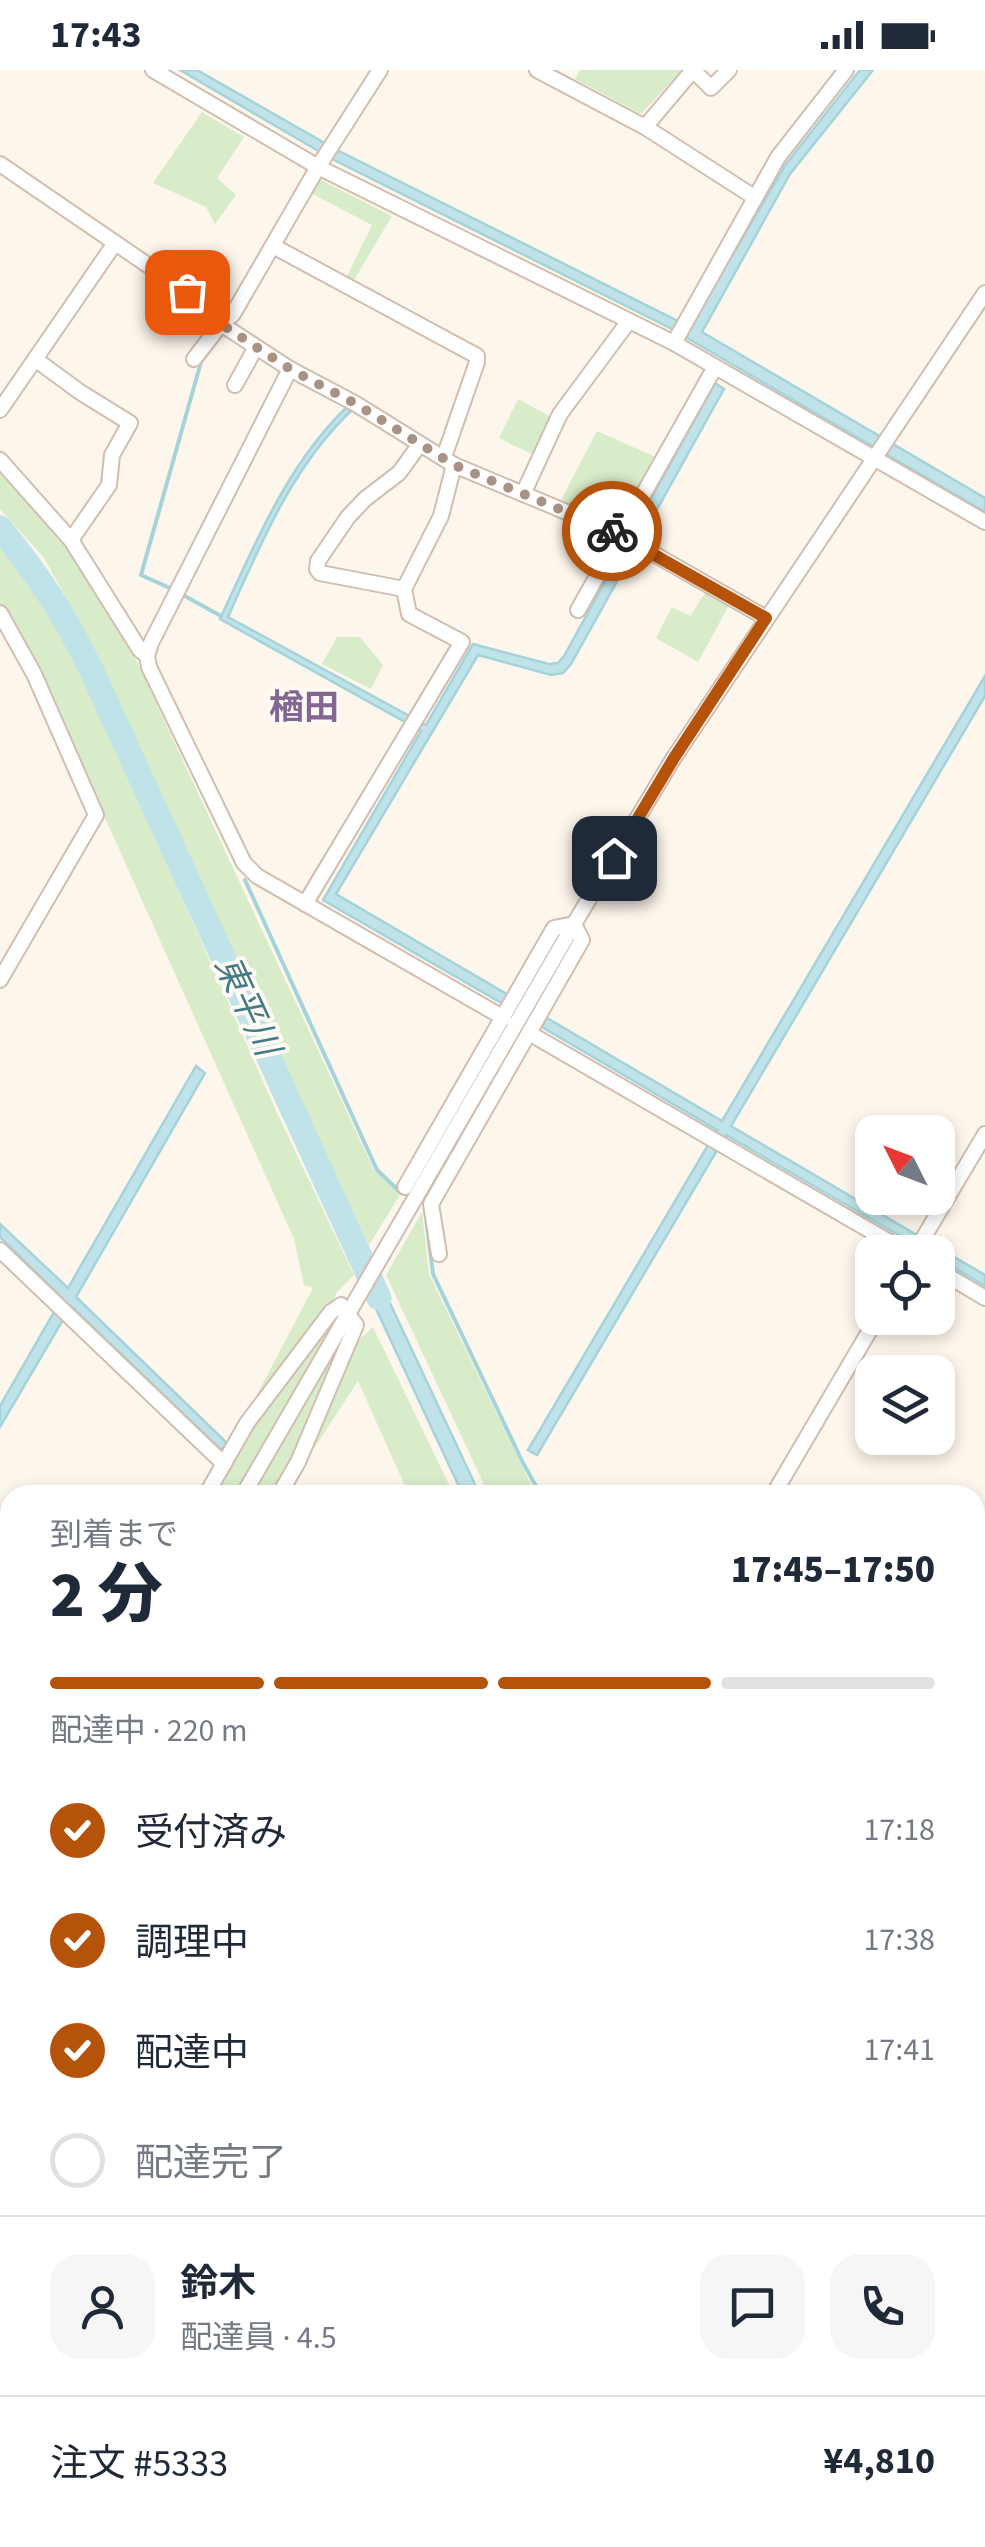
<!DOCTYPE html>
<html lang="ja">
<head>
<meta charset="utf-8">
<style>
	body { margin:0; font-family:"Source Sans 3","Noto Sans JP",sans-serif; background:#f6f6f7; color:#1f2937; height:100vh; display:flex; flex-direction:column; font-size:38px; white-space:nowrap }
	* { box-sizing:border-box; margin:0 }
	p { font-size:32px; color:#747a83 }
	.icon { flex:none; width:55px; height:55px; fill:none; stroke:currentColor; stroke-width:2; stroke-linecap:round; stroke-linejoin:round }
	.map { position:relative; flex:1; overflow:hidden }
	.side { position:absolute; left:0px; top:1415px; width:985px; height:1062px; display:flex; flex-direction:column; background:#fff; border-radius:30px 30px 0 0; box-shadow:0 5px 15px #0003 }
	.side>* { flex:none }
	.needle { width:65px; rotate:312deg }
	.buttons { position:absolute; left:855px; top:1045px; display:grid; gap:20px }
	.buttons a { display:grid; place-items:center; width:100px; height:100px; border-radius:20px; background:#fff; box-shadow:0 5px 15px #0003; font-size:50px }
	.pin { position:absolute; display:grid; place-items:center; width:85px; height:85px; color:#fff; margin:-42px; border-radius:20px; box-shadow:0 5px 15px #0006 }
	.courier { position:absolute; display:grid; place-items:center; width:100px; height:100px; margin:-50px; border:8px solid #b45309; border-radius:50%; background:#fff; color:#222; box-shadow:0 2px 12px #0007 }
	.head em { font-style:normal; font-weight:800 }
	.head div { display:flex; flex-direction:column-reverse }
	.head { display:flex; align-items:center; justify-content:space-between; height:170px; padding:0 50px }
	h1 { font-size:65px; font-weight:800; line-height:75px }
	.bar { display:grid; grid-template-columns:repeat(4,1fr); gap:15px 10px; align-content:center; height:120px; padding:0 50px }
	.bar i { height:12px; border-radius:8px; background:#e0e1e3 }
	.bar .current { background:#b45309 }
	.bar p { grid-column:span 4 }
	.line { display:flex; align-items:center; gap:25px; padding:0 50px; border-top:2px solid #e0e1e3 }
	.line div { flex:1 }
	.round { display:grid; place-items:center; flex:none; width:105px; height:105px; border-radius:30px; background:#f6f6f7 }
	ol { padding:0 50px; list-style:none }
	li { display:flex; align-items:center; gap:30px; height:110px }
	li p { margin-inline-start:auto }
	li .icon { padding:10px; border-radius:50%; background:#b45309; color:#fff; stroke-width:4 }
	li:last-child { color:#747a83 }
	li i { width:55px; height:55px; border:5px solid #e0e1e3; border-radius:50% }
	.status { display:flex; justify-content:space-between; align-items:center; height:70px; padding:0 50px; background:#fff; direction:ltr }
	.status svg { height:28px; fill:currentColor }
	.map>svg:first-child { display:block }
	.green { fill:#d8ecc9 }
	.water { fill:#bfe3e8; stroke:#a5d3da; stroke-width:2.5 }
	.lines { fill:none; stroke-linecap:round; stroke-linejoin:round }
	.stream { stroke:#a5d3da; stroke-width:4 }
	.river { stroke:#bfe3e8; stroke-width:25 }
	.minor-casing { stroke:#d1beb0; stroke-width:18 }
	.minor { stroke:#fff; stroke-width:14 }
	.done { stroke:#a89285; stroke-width:10; stroke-dasharray:0 18 }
	.route { stroke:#b45309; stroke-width:12 }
	.labels { text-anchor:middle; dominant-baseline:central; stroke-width:8; stroke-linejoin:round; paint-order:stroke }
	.neighbourhood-label { font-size:35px; font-weight:bold; fill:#846695; stroke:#fffaf3 }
	.water-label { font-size:35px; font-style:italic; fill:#437c86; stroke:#fffaf3 }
</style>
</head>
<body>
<div class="status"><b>17:43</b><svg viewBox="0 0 49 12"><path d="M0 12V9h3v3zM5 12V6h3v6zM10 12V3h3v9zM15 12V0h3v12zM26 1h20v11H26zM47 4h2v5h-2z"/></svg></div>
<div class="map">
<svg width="985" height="2477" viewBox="0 0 985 2477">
	<rect width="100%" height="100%" fill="#fdf6ec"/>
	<g class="green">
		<path d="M 580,0 L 680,0 L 681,1 L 641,44 L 575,9 Z"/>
		<path d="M 202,42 L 244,67 L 217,108 L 236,125 L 215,154 L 206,137 L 153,113 Z"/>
		<path d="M 321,110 L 392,146 L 354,210 L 347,206 L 372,155 L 309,122 Z"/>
		<path d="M 518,329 L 551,347 L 536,386 L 499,368 Z"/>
		<path d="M 597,361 L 658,388 L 618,459 L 559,434 Z"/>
		<path d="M 0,402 L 66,470 L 135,588 L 374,1100 L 400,1125 L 369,1175 L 305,1040 L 96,581 L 44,488 L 0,439 Z"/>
		<path d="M 0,476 C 36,513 59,561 84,606 L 277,1043 L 354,1205 L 336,1223 L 324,1263 L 338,1277 L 357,1272 L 373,1257 L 454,1425 L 409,1425 L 358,1311 L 309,1386 L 296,1385 L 272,1425 L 213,1425 L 254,1355 L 252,1334 L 313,1218 L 304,1215 L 294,1169 L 36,594 L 0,535 Z"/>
		<path d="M 705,523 L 729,535 L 698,592 L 656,568 L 672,537 L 690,546 Z"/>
		<path d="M 337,567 L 360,567 L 383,595 L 371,619 L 322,594 Z"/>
		<path d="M 422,1142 L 429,1204 L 536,1425 L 489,1425 L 386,1205 Z"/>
		<path d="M 975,1851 L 985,1856 L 985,1921 L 975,1916 Z"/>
		<path d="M 975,1974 L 985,1979 L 985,2052 L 975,2046 Z"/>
	</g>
	<g class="water">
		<path d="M 180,0 L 197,0 L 337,80 L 690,257 L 786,94 L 860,0 L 873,0 L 790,104 L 702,262 L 985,428 L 985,442 L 670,258 L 332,89 Z"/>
		<path d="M 715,313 L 724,319 L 571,594 L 563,603 L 551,605 L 478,585 L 336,824 L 510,926 L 505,935 L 323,830 L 421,661 L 220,549 C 255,474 287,394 348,336 L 353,339 C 293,395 261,473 228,547 L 426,655 L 473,574 L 549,594 L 558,593 L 564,586 Z"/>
		<path d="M 985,606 L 985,626 L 731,1056 L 985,1205 L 985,1216 L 938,1188 L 938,1182 L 928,1182 L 726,1065 L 537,1385 L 528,1380 L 717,1060 L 542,957 L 547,948 L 722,1051 Z"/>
		<path d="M 196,996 L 205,1003 L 76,1227 L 227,1373 L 221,1380 L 71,1236 L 0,1357 L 0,1336 L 62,1228 L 0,1167 L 0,1154 L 68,1218 Z"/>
		<path d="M 380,1212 L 480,1425 L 463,1425 L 370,1226 Z"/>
	</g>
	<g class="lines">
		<g class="stream">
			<path d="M 556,2 L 587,19"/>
			<path d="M 172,519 L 141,505 L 201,292 L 222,264"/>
			<path d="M 183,525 L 221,546"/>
			<path d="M 245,810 L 377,1100 L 401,1123"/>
			<path d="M 425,1140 L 433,1204 L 523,1393 L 541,1425"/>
			<path d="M 975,1847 L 985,1852"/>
			<path d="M 975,2039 L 985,2045"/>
			<path d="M 0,2338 L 10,2319"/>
			<path d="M 0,2397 L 10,2402"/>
			<path d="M 135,2468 L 154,2477"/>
			<path d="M 474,2477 L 479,2468"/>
		</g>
		<g class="river">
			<path d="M 0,458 C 39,506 64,544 91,599 L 379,1228"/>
			<path d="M 0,1767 L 10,1769"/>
		</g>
		<defs>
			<g id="minor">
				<path d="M 153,0 L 318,97 L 380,0"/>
				<path d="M 537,0 L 645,57 L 754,127"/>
				<path d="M 645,57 L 693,0 L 711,18 L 729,0"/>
				<path d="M 0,94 L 187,222 L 221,254 L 290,299 L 356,334 L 454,395 L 619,464 L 766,548"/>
				<path d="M 273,176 L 477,286 L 477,292 L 444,387"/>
				<path d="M 674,273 L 778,87 L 846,0"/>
				<path d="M 35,289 L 80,322 L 130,353 L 112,385 L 109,415 L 71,470"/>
				<path d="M 194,289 L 221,254 L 233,244 L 318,97 L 674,273 L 985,452"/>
				<path d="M 290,299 L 151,573 L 147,586 L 149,597 L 244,793 L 257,806 L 504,948"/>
				<path d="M 235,315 L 256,277"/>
				<path d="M 0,340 L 115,173"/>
				<path d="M 0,390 L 71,470 L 140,580 L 147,586"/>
				<path d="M 523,424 L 560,344 L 629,251"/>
				<path d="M 404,519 L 441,446 L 454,395"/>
				<path d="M 578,540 L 715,297"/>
				<path d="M 0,543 L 34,604 L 96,745 L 0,910"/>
				<path d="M 305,834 L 462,572 L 409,544 L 404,519 L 320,503 L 317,499 L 318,491 L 348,447 L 365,429 L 399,403 L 420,374"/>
				<path d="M 529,963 L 907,1182"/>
				<path d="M 405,1117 L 554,858 L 574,854"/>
				<path d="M 0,1180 L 224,1394"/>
				<path d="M 915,1182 L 985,1064"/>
				<path d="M 439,1184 L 431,1134 L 582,870 L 574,854"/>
				<path d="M 938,1200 L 985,1228"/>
				<path d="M 206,1425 L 247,1353 L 331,1242 L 341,1235 L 356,1255 L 298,1392 L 279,1425"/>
				<path d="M 243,1425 L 574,854 L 673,689 L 985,223"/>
				<path d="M 773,1425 L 877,1248"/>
				<path d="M 0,1838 L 10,1821"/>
				<path d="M 0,1873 L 10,1856"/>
				<path d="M 975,2051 L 985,2056"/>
				<path d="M 0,2374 L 10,2380"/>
				<path d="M 172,2468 L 190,2477"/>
				<path d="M 201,2477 L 205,2468"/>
				<path d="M 747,2477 L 752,2468"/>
			</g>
		</defs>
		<use href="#minor" class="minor-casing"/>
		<use href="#minor" class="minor"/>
	</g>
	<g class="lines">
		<path class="done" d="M 187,222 L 221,254 L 290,299 L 356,334 L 454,395 L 612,461"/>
		<path class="route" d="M 612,461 L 766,548 L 674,688 L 614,788"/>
	</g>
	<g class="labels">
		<g class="neighbourhood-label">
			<text x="304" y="638">楢田</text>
		</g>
		<g class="water-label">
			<text transform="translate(247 936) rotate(65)">東平川</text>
		</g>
	</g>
</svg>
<div class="buttons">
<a><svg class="needle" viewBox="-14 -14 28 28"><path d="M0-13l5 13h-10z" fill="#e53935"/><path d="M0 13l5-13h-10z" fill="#747a83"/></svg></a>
<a><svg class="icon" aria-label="locate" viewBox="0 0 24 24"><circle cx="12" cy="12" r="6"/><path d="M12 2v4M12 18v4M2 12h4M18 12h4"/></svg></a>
<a><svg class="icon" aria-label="layers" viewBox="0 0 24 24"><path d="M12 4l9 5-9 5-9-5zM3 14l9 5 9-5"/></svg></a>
</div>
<div class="pin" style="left:187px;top:222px;background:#ea580c"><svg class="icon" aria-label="bag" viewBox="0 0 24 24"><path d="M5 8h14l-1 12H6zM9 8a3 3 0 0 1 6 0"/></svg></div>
<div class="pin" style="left:614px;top:788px;background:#1f2937"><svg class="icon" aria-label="home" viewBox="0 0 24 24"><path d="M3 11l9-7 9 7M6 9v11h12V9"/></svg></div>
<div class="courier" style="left:612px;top:461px"><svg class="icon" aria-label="bike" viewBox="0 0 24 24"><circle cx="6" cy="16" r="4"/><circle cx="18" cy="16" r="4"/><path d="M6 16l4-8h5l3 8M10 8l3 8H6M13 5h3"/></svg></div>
<section class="side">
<div class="head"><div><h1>2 分</h1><p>到着まで</p></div><em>17:45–17:50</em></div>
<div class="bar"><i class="current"></i><i class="current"></i><i class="current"></i><i></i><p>配達中 · 220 m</p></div>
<ol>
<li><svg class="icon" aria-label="check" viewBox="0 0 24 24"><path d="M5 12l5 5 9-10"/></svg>受付済み<p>17:18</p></li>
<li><svg class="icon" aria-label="check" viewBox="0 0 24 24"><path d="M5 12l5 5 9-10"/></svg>調理中<p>17:38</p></li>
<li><svg class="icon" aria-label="check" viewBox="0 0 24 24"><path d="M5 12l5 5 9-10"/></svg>配達中<p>17:41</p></li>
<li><i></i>配達完了</li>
</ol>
<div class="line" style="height:180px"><a class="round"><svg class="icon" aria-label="person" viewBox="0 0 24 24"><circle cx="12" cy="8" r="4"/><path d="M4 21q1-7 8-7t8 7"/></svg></a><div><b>鈴木</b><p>配達員 · 4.5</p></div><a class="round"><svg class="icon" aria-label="chat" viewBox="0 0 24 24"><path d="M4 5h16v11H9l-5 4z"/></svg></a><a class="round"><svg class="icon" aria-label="phone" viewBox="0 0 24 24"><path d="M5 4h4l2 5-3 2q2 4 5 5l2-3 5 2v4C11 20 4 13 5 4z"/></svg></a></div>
<div class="line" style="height:130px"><div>注文 #5333</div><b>¥4,810</b></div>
</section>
</div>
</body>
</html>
